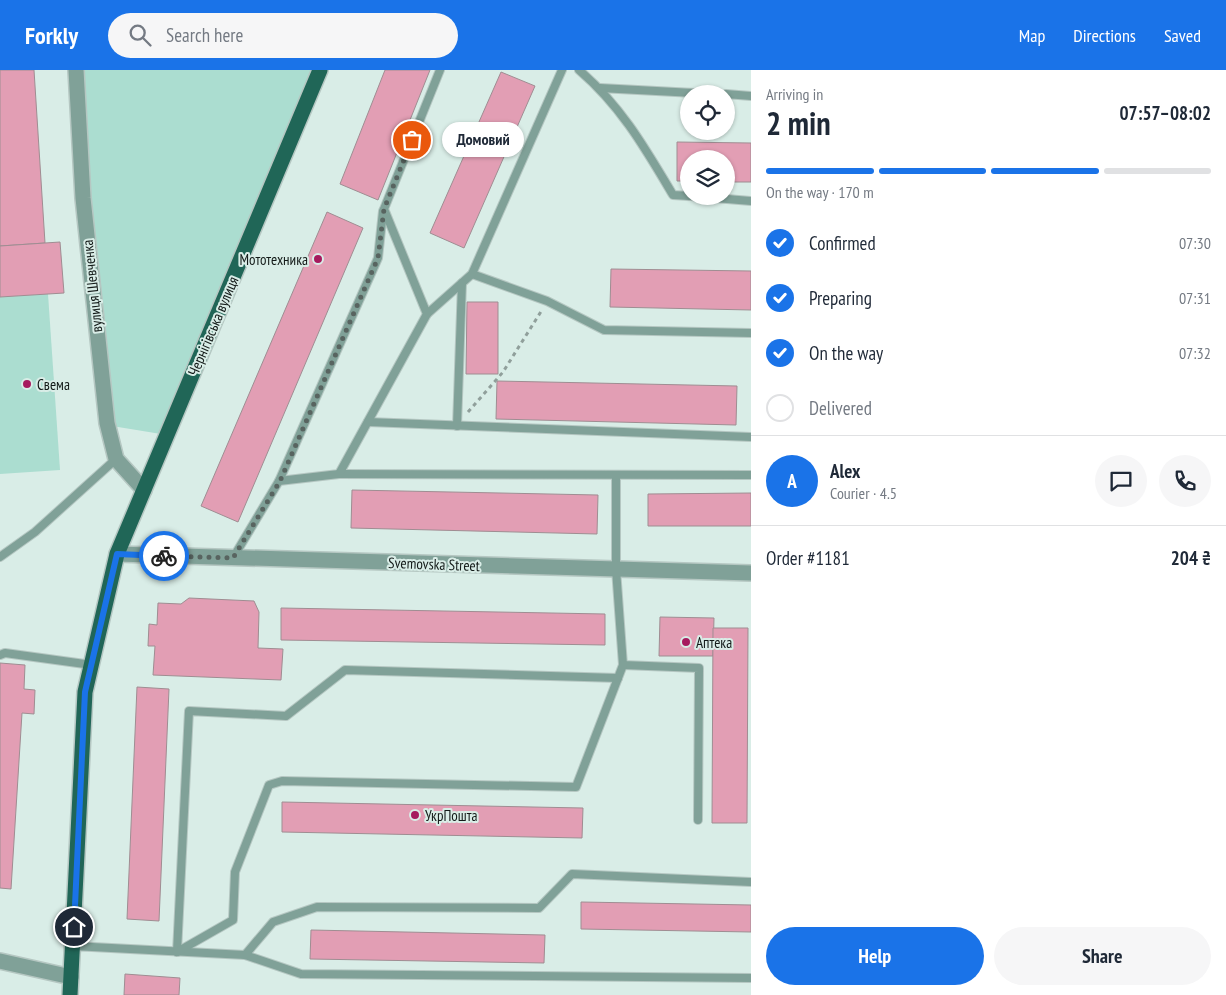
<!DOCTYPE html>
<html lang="en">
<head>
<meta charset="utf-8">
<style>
	body { margin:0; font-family:"PT Sans Narrow",sans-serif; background:#f6f6f7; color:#1f2937; height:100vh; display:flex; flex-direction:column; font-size:19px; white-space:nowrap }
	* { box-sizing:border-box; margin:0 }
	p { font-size:16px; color:#747a83 }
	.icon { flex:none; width:28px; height:28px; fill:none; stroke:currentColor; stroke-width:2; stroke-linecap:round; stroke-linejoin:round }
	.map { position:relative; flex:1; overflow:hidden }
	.panel { display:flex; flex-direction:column; background:#fff; width:475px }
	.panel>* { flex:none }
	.buttons { position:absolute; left:680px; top:15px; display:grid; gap:10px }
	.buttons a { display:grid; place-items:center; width:55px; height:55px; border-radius:50%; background:#fff; box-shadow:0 1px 4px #0004; font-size:25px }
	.pin { position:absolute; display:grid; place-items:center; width:42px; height:42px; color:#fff; margin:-21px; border:2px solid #fff; border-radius:50%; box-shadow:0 1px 5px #0007 }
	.courier { position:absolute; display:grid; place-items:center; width:50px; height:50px; margin:-25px; border:4px solid #1a73e8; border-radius:50%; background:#fff; color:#222; box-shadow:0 1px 6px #0007 }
	.bubble { position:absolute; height:35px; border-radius:18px; background:#fff; box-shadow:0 1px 4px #0004; font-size:16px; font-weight:700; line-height:35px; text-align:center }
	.summary em { font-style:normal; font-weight:700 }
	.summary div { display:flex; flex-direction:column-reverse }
	.summary { display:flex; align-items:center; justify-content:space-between; height:85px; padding:0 15px }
	h1 { font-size:32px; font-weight:700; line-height:38px }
	.bar { display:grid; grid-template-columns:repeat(4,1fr); gap:8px 5px; align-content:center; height:60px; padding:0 15px }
	.bar i { height:6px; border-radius:4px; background:#e0e1e3 }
	.bar .on { background:#1a73e8 }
	.bar p { grid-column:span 4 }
	.line { display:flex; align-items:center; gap:12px; padding:0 15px; border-top:1px solid #e0e1e3 }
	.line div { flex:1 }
	.round { display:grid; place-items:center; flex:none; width:52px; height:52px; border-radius:26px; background:#f6f6f7 }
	ol { padding:0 15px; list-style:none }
	li { display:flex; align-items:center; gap:15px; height:55px }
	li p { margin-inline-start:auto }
	li .icon { padding:5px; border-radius:50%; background:#1a73e8; color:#fff; stroke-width:4 }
	li:last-child { color:#747a83 }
	li i { width:28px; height:28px; border:2px solid #e0e1e3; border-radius:50% }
	.primary-button { display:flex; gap:10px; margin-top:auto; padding:10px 15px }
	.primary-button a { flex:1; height:58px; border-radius:30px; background:#1a73e8; color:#fff; font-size:20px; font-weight:700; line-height:58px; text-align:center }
	.primary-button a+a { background:#f6f6f7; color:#1f2937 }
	header { display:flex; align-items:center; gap:30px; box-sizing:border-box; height:70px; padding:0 25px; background:#1a73e8; color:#fff }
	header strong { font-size:24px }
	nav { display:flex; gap:28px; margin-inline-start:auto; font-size:18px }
	.search { width:350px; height:45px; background:#f6f6f7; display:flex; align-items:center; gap:12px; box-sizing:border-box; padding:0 18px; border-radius:28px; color:#747a83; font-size:19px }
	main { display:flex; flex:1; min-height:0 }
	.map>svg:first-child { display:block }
	.green { fill:#abddd0 }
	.building { fill:#e29eb4; stroke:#9f8d92 }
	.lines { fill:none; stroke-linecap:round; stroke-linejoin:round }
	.lane-casing { stroke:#b5c7c2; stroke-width:10 }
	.street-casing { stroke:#b5c7c2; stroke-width:18 }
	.primary-casing { stroke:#b5c7c2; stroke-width:18 }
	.path { stroke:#909f9b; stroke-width:3; stroke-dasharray:4 4; stroke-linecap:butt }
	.lane { stroke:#80a198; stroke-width:8 }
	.street { stroke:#80a198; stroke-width:15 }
	.primary { stroke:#206657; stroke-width:15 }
	.done { stroke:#586460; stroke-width:5; stroke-dasharray:0 9 }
	.route { stroke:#1a73e8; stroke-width:6 }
	.poi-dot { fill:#a61a5e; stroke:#d9ede7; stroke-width:2 }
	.labels { text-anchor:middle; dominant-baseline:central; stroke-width:4; stroke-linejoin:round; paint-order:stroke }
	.poi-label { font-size:15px; fill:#131a18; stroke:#d9ede7; text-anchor:start }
	.street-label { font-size:15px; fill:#131a18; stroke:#d9ede7 }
</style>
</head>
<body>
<header>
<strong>Forkly</strong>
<div class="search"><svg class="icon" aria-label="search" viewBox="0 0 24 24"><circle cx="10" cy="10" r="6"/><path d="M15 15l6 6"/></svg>Search here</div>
<nav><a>Map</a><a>Directions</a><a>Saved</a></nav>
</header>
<main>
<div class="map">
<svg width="751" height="925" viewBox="0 0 751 925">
	<rect width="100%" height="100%" fill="#d9ede7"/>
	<g class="green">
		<path d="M 81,0 L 313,0 L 161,364 L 112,356 L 86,101 Z"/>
		<path d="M 48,224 L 60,400 L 0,404 L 0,227 Z"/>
	</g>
	<g class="building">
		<path d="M 0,0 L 34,0 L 45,173 L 0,176 Z"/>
		<path d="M 385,0 L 430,0 L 378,130 L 340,114 Z"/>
		<path d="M 501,2 L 535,16 L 464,178 L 430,163 Z"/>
		<path d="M 677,72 L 751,73 L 751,112 L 726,112 L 726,89 L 689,89 L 689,111 L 677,111 Z"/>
		<path d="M 327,142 L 363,158 L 238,452 L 201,436 Z"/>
		<path d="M 60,172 L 64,223 L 0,227 L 0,176 Z"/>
		<path d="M 611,199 L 751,201 L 751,240 L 610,237 Z"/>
		<path d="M 467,232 L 498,232 L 498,304 L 466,304 Z"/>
		<path d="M 497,311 L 737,316 L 736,355 L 496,349 Z"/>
		<path d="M 352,420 L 598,425 L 597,464 L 351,458 Z"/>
		<path d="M 751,423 L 751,456 L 648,456 L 648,424 Z"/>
		<path d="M 189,528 L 254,531 L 259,542 L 258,578 L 283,579 L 281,610 L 153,605 L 155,576 L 148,576 L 149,554 L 157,555 L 158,533 L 181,534 Z"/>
		<path d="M 281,538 L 605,544 L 605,575 L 281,570 Z"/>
		<path d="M 660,547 L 714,548 L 713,586 L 659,586 Z"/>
		<path d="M 713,558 L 748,558 L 747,753 L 712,753 Z"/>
		<path d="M 0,593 L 25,595 L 24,619 L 35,620 L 34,644 L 22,643 L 11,819 L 0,818 Z"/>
		<path d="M 137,617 L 169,619 L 159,851 L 127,849 Z"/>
		<path d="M 282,732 L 583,738 L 582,768 L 282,762 Z"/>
		<path d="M 581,832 L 751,835 L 751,862 L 581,859 Z"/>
		<path d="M 311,860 L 545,865 L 544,893 L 310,889 Z"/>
		<path d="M 125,904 L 180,908 L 179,925 L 124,925 Z"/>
	</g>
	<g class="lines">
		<defs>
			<g id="lane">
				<path d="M 579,0 C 621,36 645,78 673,125 L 689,126"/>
				<path d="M 600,18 L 713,24"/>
				<path d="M 726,24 L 751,26"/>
				<path d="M 691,126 L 751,131"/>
				<path d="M 472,204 L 547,231 L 604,260 L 751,263"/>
				<path d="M 427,244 L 472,204 L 562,0"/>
				<path d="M 368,352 L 751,367"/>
				<path d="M 457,356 L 462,213"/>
				<path d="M 339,404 L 751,405"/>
				<path d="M 616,405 L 616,499 L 623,595 L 699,598 L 698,750"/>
				<path d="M 279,411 L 378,188 L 383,141"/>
				<path d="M 0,487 L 35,462 L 116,389"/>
				<path d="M 233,488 L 279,411 L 339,404 L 427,244 L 384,139 L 440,0"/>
				<path d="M 0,585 L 5,583 L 92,595"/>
				<path d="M 73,876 L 245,885 L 301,904 L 751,908"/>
				<path d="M 177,882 L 189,641 L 286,646 L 345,600 L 618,608"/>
				<path d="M 177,882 L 233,850 L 235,802 L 269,715 L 282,711 L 576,717 L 623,595"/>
				<path d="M 245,885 L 273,852 L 317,837 L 539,838 L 572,804 L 751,812"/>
			</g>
			<g id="street">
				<path d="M 76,0 L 83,128 L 107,353 L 116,389 L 144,420"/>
				<path d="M 117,484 L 751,503"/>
				<path d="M 0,891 L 71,907"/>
			</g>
			<path id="primary" d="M 70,925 L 85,622 L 117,484 L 320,0"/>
		</defs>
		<use href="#lane" class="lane-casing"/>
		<use href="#street" class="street-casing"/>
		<use href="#primary" class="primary-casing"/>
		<path class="path" d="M 468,342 L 503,302 L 542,240"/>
		<use href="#lane" class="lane"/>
		<use href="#street" class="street"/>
		<use href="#primary" class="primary"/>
	</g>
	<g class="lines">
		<path class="done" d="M 164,486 L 233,488 L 280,411 L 378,188 L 384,139 L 412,70"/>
		<path class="route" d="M 74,857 L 85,622 L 117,484 L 164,486"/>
	</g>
	<g class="poi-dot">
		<circle cx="318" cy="189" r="5"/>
		<circle cx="27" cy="314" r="5"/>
		<circle cx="686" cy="572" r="5"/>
		<circle cx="415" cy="745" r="5"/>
	</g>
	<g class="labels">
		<g class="poi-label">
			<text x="308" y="189" text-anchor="end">Мототехника</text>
			<text x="37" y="314">Свема</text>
			<text x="696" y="572">Аптека</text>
			<text x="425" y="745">УкрПошта</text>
		</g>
		<g class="street-label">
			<text transform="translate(92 216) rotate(-96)">вулиця Шевченка</text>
			<text transform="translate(213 256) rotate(-67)">Чернігівська вулиця</text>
			<text transform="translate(434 494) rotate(2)">Svemovska Street</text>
		</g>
	</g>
</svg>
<div class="buttons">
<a><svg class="icon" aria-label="locate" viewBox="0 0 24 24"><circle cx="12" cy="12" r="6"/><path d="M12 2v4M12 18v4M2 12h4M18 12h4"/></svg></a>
<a><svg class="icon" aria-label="layers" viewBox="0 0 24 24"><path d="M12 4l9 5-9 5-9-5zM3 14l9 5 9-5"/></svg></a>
</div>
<div class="pin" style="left:412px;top:70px;background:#ea580c"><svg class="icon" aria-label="bag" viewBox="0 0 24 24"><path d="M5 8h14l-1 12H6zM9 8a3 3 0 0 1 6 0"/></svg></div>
<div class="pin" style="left:74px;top:857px;background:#1f2937"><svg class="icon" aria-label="home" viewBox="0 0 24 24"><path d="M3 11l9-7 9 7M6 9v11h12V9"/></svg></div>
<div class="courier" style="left:164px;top:486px"><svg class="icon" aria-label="bike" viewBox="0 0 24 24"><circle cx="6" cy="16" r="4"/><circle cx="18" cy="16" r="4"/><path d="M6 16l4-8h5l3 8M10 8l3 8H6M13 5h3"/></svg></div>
<div class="bubble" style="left:442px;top:52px;width:82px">Домовий</div>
</div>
<section class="panel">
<div class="summary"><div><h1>2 min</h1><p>Arriving in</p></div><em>07:57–08:02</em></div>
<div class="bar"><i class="on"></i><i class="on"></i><i class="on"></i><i></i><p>On the way · 170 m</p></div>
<ol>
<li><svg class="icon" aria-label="check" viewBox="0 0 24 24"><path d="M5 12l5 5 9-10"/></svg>Confirmed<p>07:30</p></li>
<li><svg class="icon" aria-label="check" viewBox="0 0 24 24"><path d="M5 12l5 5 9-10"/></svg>Preparing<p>07:31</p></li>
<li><svg class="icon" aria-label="check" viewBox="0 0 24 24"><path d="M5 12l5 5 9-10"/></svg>On the way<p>07:32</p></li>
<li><i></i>Delivered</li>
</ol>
<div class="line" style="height:90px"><b class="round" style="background:#1a73e8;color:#fff">A</b><div><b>Alex</b><p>Courier · 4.5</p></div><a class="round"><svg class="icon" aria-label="chat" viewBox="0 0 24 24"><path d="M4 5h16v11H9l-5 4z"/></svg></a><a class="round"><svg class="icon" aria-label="phone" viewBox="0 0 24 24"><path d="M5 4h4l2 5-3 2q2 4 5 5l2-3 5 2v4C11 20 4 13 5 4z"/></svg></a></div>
<div class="line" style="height:65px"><div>Order #1181</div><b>204 ₴</b></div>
<div class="primary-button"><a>Help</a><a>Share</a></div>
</section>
</main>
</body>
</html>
